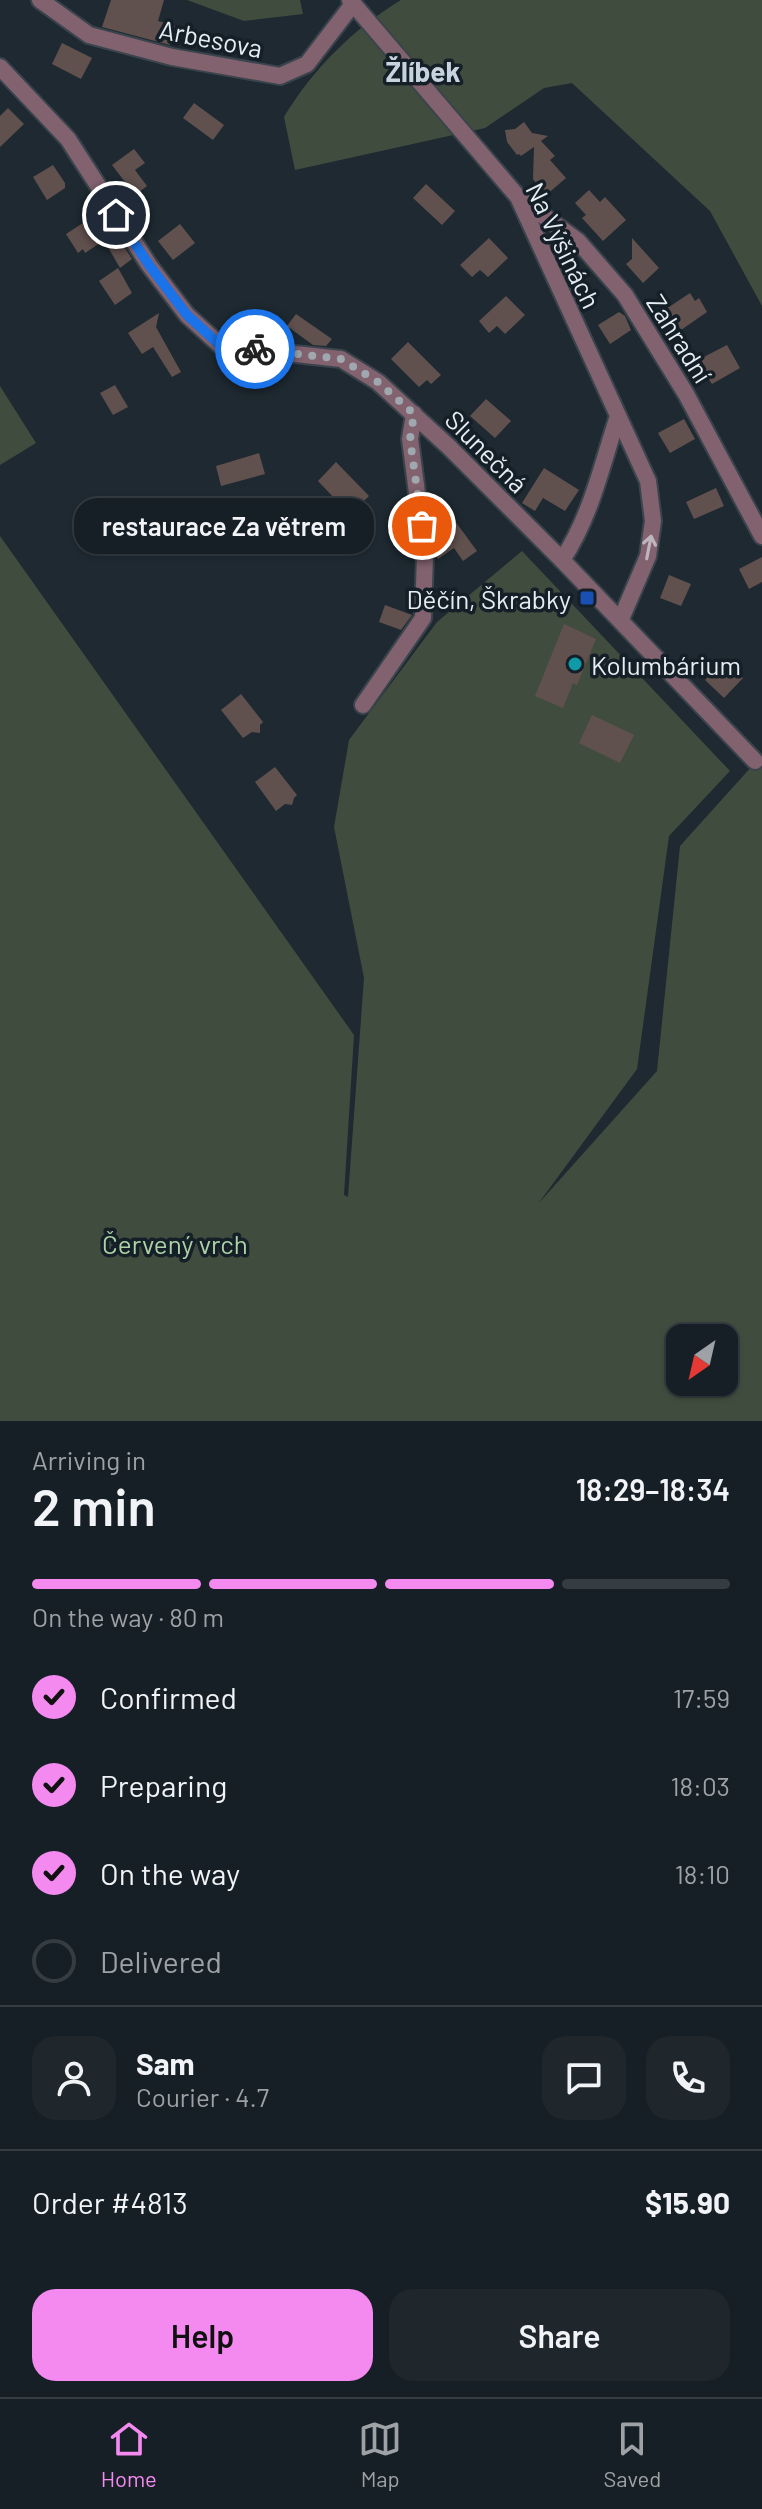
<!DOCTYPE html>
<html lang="en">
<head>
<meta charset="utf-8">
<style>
	body { margin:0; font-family:Barlow,sans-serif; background:#1f272d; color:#f1f3f6; height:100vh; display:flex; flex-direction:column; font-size:30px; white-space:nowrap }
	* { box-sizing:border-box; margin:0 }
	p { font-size:26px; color:#9ea2a7 }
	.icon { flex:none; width:44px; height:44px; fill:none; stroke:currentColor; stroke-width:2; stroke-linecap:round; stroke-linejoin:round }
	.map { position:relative; height:1421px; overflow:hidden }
	.panel { display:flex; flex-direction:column; background:#161f25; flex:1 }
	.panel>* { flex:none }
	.needle { width:52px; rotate:214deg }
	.buttons { position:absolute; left:666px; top:1324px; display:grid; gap:16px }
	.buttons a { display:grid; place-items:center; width:72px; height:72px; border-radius:16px; background:#161f25; box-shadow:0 2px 6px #0004,0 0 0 2px #353d42; font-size:40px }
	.pin { position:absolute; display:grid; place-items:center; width:68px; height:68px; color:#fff; margin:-34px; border:4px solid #fff; border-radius:50%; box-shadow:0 2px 8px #0007 }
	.courier { position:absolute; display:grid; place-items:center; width:80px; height:80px; margin:-40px; border:6px solid #1a73e8; border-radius:50%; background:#fff; color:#222; box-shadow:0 2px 10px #0007 }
	.bubble { position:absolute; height:56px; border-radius:24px; background:#161f25; box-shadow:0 2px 6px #0004,0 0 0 2px #353d42; font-size:26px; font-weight:600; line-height:56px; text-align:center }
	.summary em { font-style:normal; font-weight:600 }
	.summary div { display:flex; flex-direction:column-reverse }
	.summary { display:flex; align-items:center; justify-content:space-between; height:136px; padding:0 32px }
	h1 { font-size:52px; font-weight:600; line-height:60px }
	.bar { display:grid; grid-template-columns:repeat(4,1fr); gap:12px 8px; align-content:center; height:96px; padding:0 32px }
	.bar i { height:10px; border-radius:6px; background:#353d42 }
	.bar .selected { background:#f489f0 }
	.bar p { grid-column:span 4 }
	.line { display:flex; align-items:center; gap:20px; padding:0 32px; border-top:2px solid #353d42 }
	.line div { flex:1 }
	.round { display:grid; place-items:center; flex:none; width:84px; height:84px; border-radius:24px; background:#1f272d }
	ol { padding:0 32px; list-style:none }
	li { display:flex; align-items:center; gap:24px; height:88px }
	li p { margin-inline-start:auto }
	li .icon { padding:8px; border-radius:50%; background:#f489f0; color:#111; stroke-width:4 }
	li:last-child { color:#9ea2a7 }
	li i { width:44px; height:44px; border:4px solid #353d42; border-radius:50% }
	.action { display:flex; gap:16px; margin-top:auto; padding:16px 32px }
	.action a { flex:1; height:92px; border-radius:24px; background:#f489f0; color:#111; font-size:32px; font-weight:600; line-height:92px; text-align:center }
	.action a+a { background:#1f272d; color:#f1f3f6 }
	.menu { display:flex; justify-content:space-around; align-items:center; height:112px; border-top:2px solid #353d42; background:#161f25; font-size:22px; color:#9ea2a7 }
	.menu a { display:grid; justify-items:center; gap:4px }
	.menu .selected { color:#f489f0 }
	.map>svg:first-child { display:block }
	.green { fill:#404d3e; fill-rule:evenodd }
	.building { fill:#61514e }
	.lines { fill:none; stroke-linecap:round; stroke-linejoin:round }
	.minor-casing { stroke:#3a444c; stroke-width:20 }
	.minor { stroke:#82626f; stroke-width:16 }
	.oneway { stroke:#beb5be }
	.done { stroke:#a0a8af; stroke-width:8; stroke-dasharray:0 14.4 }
	.route { stroke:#1a73e8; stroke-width:10 }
	.transit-dot { fill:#1a4fb4; stroke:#151f27; stroke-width:3 }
	.culture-dot { fill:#0f9aa8; stroke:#151f27; stroke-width:3 }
	.labels { text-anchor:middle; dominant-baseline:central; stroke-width:7; stroke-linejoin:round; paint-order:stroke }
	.street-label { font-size:26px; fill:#e6edf3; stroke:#151f27 }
	.poi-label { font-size:26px; fill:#e6edf3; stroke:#151f27; text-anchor:end }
	.park-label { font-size:26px; fill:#add2a6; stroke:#151f27 }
	.neighbourhood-label { font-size:28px; font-weight:bold; fill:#c7d4e0; stroke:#151f27 }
</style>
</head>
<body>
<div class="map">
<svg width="762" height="1421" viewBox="0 0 762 1421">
	<rect width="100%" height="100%" fill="#1e2931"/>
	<g class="green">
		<path d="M 187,0 L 300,0 L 303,14 L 244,21 Z"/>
		<path d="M 401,0 L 762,0 L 762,306 L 710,211 L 572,83 L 544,88 L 485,128 L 295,170 L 284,117 C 313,69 353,29 401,0 Z"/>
		<path d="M 0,386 L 36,443 L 0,465 Z"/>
		<path d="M 0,536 L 354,1035 L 344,1195 L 348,1197 L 364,978 L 334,827 L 349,740 L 437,622 L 522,551 L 730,771 L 669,836 L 637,1069 L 538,1204 L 657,1071 L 680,846 L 762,755 L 762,1421 L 0,1421 ZM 680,1338 L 724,1338 L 724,1382 L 680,1382 Z"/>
	</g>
	<g class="building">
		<path d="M 111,0 L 164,0 L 158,21 L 175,26 L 170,45 L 102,27 Z"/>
		<path d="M 62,43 L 92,58 L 81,79 L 52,64 Z"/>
		<path d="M 194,103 L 224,125 L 213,140 L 183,118 Z"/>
		<path d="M 8,108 L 24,124 L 0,147 L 0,116 Z"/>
		<path d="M 524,122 L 532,133 L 548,136 L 541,141 L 555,156 L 550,160 L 566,178 L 545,196 L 533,179 L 534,147 L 521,156 L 519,154 L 517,155 L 507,142 L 505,130 L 515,129 Z"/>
		<path d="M 134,149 L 145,163 L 135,170 L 147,186 L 135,195 L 112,165 Z"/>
		<path d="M 53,165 L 65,183 L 65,188 L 47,200 L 33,177 Z"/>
		<path d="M 426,184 L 455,211 L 442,225 L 413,198 Z"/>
		<path d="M 589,190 L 600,202 L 605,197 L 626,220 L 603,241 L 582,218 L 586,215 L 575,203 Z"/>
		<path d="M 86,221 L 100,243 L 85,253 L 83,249 L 78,253 L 66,234 Z"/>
		<path d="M 180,224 L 195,243 L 173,260 L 158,241 Z"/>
		<path d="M 489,238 L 508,258 L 488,277 L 480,270 L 472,277 L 460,265 Z"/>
		<path d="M 632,238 L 659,268 L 643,283 L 626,264 L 632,259 Z"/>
		<path d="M 121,242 L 132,259 L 120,268 L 109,249 Z"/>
		<path d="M 118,268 L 132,293 L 115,305 L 99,281 Z"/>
		<path d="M 690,293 L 695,301 L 699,298 L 707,312 L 681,330 L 676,322 L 673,325 L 663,311 Z"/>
		<path d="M 506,296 L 525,315 L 505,334 L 497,326 L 489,333 L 479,321 Z"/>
		<path d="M 619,312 L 625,316 L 631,330 L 610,344 L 598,325 Z"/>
		<path d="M 159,313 L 156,327 L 181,372 L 172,377 L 153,347 L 142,354 L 128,333 Z"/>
		<path d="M 296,314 L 332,339 L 326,346 L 313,345 L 287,326 Z"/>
		<path d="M 408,342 L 441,375 L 431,384 L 427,380 L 419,387 L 391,359 Z"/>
		<path d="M 727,345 L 740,368 L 712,384 L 708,378 L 705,380 L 694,362 Z"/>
		<path d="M 115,385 L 128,407 L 113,415 L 100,393 Z"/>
		<path d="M 486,399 L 511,421 L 495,438 L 470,416 Z"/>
		<path d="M 684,419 L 695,439 L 670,453 L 658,433 Z"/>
		<path d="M 259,453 L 265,474 L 221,486 L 216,466 Z"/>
		<path d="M 336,462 L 369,496 L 334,530 L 324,519 L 336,506 L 334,504 L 337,501 L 318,481 Z"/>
		<path d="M 544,468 L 579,490 L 565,511 L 543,498 L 535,511 L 522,503 Z"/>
		<path d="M 716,488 L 724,506 L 694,519 L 686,502 Z"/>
		<path d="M 203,499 L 229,501 L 228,517 L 202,514 Z"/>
		<path d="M 441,502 L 477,551 L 463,561 L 454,548 L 438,559 L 436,556 L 430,510 Z"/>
		<path d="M 762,557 L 762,582 L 749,589 L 739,569 Z"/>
		<path d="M 669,575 L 691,584 L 681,606 L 660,598 Z"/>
		<path d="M 385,605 L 412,615 L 401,630 L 379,622 Z"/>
		<path d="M 564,624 L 596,639 L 577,685 L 573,683 L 563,708 L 535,696 Z"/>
		<path d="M 725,662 L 743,678 L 724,698 L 705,680 Z"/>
		<path d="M 241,694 L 263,722 L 260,725 L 260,733 L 252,732 L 243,738 L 221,710 Z"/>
		<path d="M 592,715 L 634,735 L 620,763 L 579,743 Z"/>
		<path d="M 275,767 L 297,795 L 294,798 L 292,805 L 285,804 L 276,811 L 255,782 Z"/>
	</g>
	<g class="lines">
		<defs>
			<g id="minor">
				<path d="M 40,0 L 89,35 L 172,57 L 280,76 L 307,64 L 353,4"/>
				<path d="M 350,0 L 518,197 L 648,481 L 653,521 L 648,556 L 621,619"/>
				<path d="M 0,67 L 68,139 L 149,265 L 187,315 L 221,346 L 341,359 L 378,382 L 449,447 L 562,560 L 755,761"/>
				<path d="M 519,198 L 578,241 L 625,295 L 686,394 L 762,536"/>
				<path d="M 562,560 C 591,517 602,464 618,416"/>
				<path d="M 363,705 L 423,618 L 425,555 L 410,439 L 414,414"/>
			</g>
		</defs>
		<use href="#minor" class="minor-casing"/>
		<use href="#minor" class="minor"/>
	</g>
	<defs><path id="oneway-shaft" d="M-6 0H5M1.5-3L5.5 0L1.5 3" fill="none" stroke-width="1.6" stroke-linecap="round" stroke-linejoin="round" transform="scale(2)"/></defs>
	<use class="oneway" href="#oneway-shaft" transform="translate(649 547) rotate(-79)"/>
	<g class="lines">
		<path class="done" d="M 255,349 L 341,359 L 378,382 L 414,414 L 410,439 L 422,526"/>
		<path class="route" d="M 116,215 L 149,265 L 187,315 L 221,346 L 255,349"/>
	</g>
	<rect class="transit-dot" x="579" y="590" width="16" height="16" rx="4"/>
	<circle class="culture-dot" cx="575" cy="664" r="8"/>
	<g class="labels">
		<g class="street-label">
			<text transform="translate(211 38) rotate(11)">Arbesova</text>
			<text transform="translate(564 245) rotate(64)">Na Výšinách</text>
			<text transform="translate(680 338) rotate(58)">Zahradní</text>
			<text transform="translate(487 451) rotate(45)">Slunečná</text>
		</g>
		<g class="poi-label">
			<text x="571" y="598">Děčín, Škrabky</text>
			<text x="591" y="664" text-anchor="start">Kolumbárium</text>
		</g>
		<g class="park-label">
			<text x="175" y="1243">Červený vrch</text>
		</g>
		<g class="neighbourhood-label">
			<text x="423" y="71">Žlíbek</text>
		</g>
	</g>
</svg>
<div class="buttons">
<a><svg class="needle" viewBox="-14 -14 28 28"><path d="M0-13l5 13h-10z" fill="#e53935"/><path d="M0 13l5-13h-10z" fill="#9ea2a7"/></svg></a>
</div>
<div class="pin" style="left:422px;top:526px;background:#ea580c"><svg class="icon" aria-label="bag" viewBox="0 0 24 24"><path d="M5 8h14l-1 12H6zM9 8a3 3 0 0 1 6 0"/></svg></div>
<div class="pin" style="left:116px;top:215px;background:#1f2937"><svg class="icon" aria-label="home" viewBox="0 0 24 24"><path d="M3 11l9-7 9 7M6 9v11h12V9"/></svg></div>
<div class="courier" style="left:255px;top:349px"><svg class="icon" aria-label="bike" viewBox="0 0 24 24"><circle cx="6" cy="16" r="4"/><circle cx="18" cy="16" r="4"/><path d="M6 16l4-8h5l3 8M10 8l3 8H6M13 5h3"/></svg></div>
<div class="bubble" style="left:74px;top:498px;width:300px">restaurace Za větrem</div>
</div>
<section class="panel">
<div class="summary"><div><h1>2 min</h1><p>Arriving in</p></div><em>18:29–18:34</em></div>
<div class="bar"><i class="selected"></i><i class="selected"></i><i class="selected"></i><i></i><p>On the way · 80 m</p></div>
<ol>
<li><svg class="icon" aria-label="check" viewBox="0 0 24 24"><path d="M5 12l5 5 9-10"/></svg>Confirmed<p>17:59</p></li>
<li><svg class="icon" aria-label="check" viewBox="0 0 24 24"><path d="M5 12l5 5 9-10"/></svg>Preparing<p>18:03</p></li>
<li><svg class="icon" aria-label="check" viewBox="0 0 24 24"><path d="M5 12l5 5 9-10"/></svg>On the way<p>18:10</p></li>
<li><i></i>Delivered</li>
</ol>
<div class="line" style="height:144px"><a class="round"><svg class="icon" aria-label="person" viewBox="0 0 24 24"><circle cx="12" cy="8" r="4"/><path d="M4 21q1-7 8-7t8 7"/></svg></a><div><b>Sam</b><p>Courier · 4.7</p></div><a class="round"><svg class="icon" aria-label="chat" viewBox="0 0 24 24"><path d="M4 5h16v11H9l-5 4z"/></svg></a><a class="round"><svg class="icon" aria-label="phone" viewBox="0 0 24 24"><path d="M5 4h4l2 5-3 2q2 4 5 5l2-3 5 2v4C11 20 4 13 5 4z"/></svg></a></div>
<div class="line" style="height:104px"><div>Order #4813</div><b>$15.90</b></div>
<div class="action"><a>Help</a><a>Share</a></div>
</section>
<nav class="menu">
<a class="selected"><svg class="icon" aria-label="home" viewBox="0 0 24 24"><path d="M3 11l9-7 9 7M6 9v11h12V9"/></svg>Home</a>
<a><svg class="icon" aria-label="map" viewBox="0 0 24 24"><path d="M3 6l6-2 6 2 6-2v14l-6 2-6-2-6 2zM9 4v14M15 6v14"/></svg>Map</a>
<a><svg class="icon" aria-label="saved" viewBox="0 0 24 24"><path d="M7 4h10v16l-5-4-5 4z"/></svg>Saved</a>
</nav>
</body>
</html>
